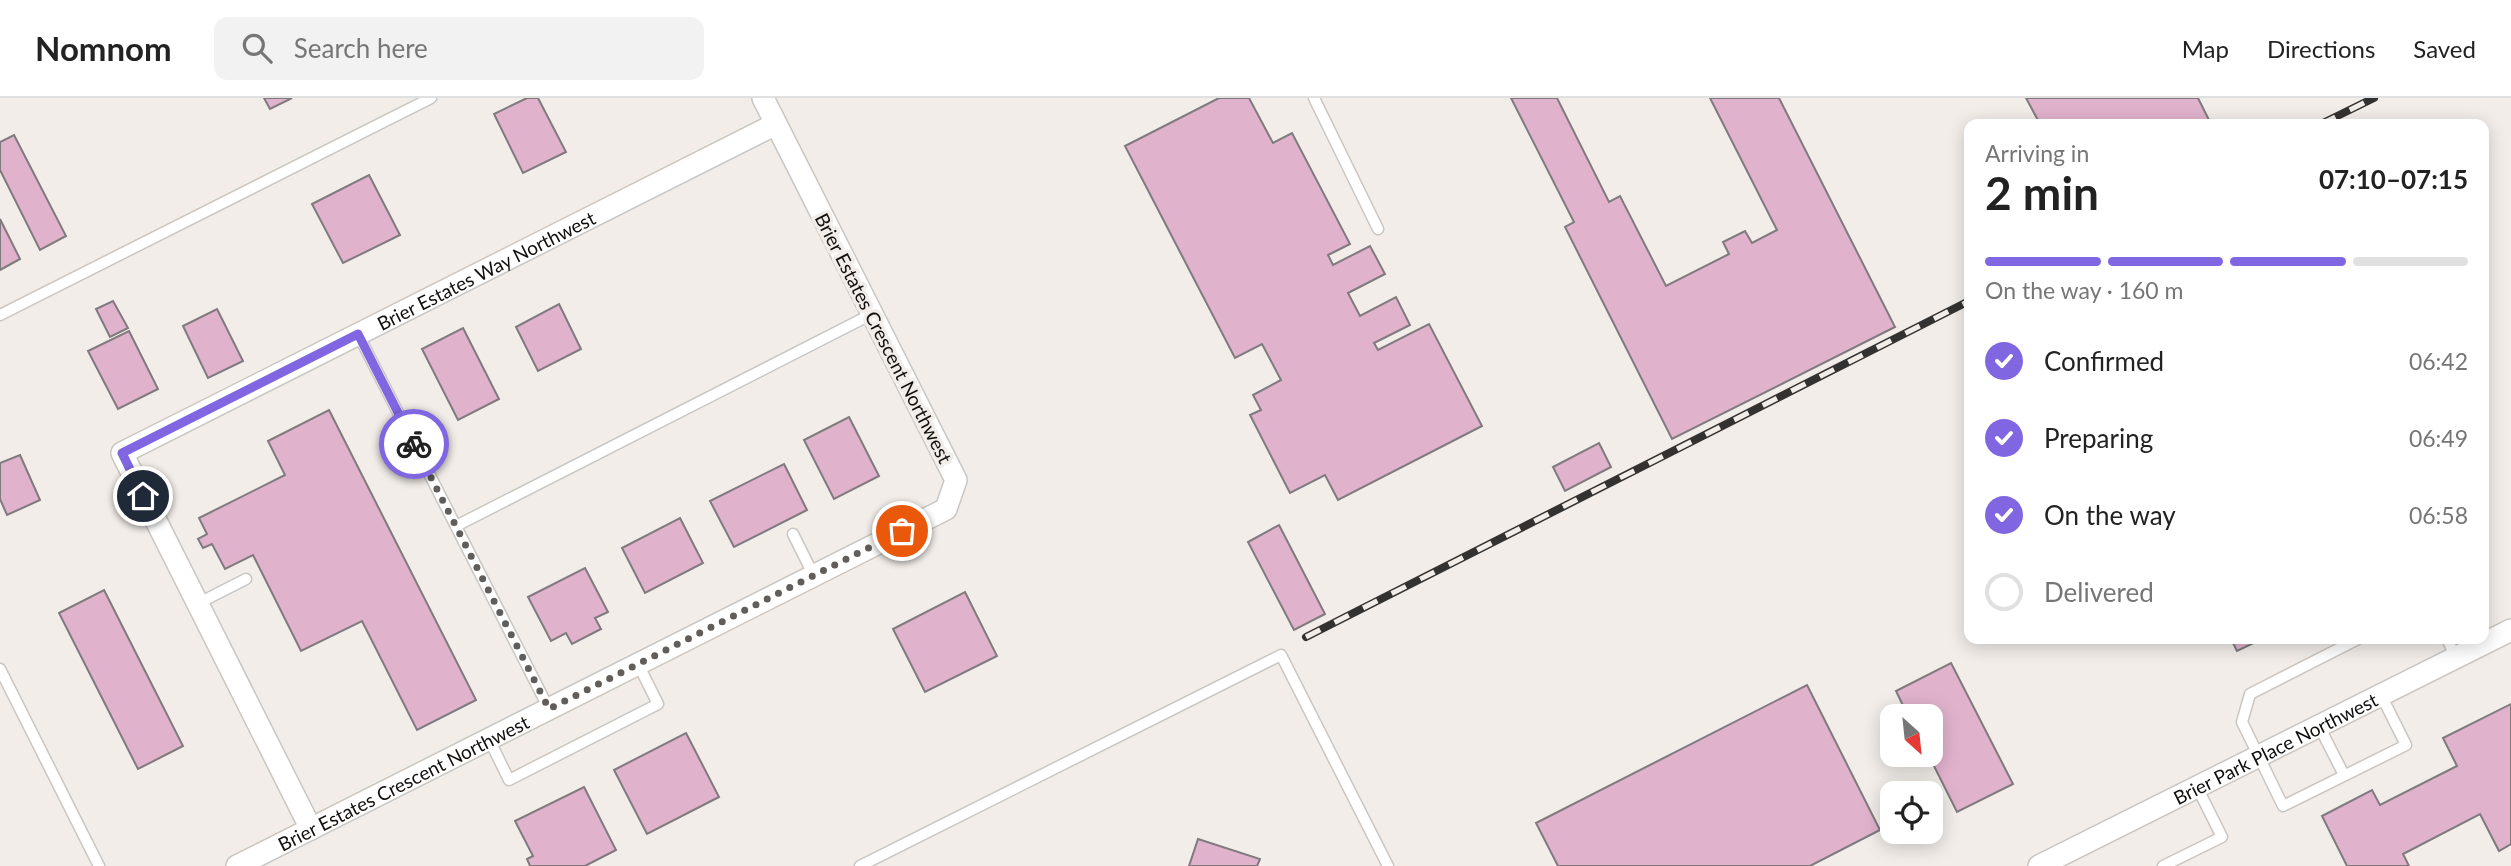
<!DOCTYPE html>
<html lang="en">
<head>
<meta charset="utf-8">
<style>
	body { margin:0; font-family:Lato,sans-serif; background:#f2f2f2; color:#222; height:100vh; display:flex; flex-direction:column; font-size:26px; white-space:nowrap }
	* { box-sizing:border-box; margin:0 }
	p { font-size:23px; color:#767676 }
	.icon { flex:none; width:38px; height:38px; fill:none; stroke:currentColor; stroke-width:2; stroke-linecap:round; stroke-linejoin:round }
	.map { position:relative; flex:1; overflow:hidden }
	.side { position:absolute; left:1964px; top:21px; width:525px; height:525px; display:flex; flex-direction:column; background:#fff; border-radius:14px; box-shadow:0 4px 18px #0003 }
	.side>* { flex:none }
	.needle { width:46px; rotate:153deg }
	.controls { position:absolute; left:1880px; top:606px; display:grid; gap:14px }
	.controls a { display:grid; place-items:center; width:63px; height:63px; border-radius:14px; background:#fff; box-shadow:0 4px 18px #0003; font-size:35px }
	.pin { position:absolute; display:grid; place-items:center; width:60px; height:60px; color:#fff; margin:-30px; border:4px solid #fff; border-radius:50%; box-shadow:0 2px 7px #0007 }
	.courier { position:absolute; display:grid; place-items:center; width:70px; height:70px; margin:-35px; border:5px solid #8166e2; border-radius:50%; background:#fff; color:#222; box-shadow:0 2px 9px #0007 }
	.overview em { font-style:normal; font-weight:700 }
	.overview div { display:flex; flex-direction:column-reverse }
	.overview { display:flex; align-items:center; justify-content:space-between; height:119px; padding:0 21px }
	h1 { font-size:46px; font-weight:700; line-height:52px }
	.bar { display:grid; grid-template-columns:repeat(4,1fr); gap:10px 7px; align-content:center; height:84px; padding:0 21px }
	.bar i { height:9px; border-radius:5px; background:#e0e0e0 }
	.bar .current { background:#8166e2 }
	.bar p { grid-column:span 4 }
	ol { padding:0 21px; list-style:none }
	li { display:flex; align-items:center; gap:21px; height:77px }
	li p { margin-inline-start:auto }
	li .icon { padding:7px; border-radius:50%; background:#8166e2; color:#fff; stroke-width:4 }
	li:last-child { color:#767676 }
	li i { width:38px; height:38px; border:4px solid #e0e0e0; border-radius:50% }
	header { display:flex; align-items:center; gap:42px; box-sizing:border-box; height:98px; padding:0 35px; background:#fff; border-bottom:2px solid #e0e0e0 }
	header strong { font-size:33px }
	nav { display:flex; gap:38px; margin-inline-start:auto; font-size:24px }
	.search { width:490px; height:63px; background:#f2f2f2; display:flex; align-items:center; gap:18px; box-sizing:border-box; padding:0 24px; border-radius:14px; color:#767676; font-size:26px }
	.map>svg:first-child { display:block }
	.building { fill:#e1b2cc; stroke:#7f7a7d; stroke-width:2 }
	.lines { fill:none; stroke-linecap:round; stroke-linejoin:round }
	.service-casing { stroke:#cac6c2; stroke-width:13 }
	.minor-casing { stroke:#cac6c2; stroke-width:24 }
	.service { stroke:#fff; stroke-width:10 }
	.minor { stroke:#fff; stroke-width:21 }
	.rail-casing { stroke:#343230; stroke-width:8 }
	.rail { stroke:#f2ede9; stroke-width:5; stroke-dasharray:16; stroke-linecap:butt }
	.done { stroke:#605d5b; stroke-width:7; stroke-dasharray:0 12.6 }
	.route { stroke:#8166e2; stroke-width:9 }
	.labels { text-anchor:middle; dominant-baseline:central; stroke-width:7; stroke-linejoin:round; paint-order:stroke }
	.street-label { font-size:19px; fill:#110f0e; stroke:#f2ede9 }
</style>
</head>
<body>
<header>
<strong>Nomnom</strong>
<div class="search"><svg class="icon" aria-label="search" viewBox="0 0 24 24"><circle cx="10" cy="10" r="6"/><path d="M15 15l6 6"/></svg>Search here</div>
<nav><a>Map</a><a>Directions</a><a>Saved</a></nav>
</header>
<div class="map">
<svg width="2511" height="768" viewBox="0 0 2511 768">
	<rect width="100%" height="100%" fill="#f2ede9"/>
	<g class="building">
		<path d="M 264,0 L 292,0 L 270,11 Z"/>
		<path d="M 527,0 L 538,0 L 566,54 L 523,75 L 494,16 Z"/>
		<path d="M 1219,0 L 1249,0 L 1273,45 L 1292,35 L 1350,146 L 1328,157 L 1333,167 L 1370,148 L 1385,176 L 1348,195 L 1360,218 L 1396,199 L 1410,227 L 1374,245 L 1378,252 L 1429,226 L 1482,328 L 1338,402 L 1325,377 L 1290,395 L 1250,317 L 1261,312 L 1253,297 L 1281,282 L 1262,246 L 1235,260 L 1125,48 Z"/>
		<path d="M 1511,0 L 1557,0 L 1609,104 L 1620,98 L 1666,188 L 1729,156 L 1723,144 L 1745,133 L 1752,145 L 1777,132 L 1710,0 L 1779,0 L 1895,229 L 1672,341 L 1565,129 L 1574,124 Z"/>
		<path d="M 2026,0 L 2198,0 L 2211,26 L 2040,26 Z"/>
		<path d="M 14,37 L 66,138 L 40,152 L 0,72 L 0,44 Z"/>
		<path d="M 369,77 L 400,137 L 343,165 L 312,106 Z"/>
		<path d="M 0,121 L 20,161 L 0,172 Z"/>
		<path d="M 113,203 L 128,230 L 110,239 L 96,211 Z"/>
		<path d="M 559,206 L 581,251 L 538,273 L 516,229 Z"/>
		<path d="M 217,211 L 243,263 L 208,280 L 183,228 Z"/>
		<path d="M 463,230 L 499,301 L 458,322 L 422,251 Z"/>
		<path d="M 129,233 L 158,291 L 118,311 L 88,253 Z"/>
		<path d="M 329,312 L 476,602 L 417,632 L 362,523 L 301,553 L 253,457 L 225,471 L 212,446 L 203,450 L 198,441 L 207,436 L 199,420 L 285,377 L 268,343 Z"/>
		<path d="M 849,319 L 879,378 L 834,401 L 804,342 Z"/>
		<path d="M 1599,345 L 1611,369 L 1565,393 L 1553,369 Z"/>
		<path d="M 20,357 L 40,402 L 7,417 L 0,401 L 0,365 Z"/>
		<path d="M 784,366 L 807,412 L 734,449 L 710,403 Z"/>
		<path d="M 680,420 L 703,465 L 645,495 L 622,450 Z"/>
		<path d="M 1279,427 L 1325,516 L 1294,532 L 1248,444 Z"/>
		<path d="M 585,470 L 608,514 L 595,520 L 601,531 L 572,546 L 566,535 L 551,543 L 528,499 Z"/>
		<path d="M 104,492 L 183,648 L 138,671 L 59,515 Z"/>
		<path d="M 965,494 L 997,558 L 925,594 L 893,531 Z"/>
		<path d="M 2231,541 L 2262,541 L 2237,553 Z"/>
		<path d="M 1951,565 L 2013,686 L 1957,714 L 1928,656 L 1930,656 L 1930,618 L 1908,618 L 1896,593 Z"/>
		<path d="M 1807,587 L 1880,732 L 1810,768 L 1558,768 L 1536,725 Z"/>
		<path d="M 2511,606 L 2511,746 L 2499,753 L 2480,716 L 2403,756 L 2409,768 L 2347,768 L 2322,718 L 2372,692 L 2380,707 L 2457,668 L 2443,640 Z"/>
		<path d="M 686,635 L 719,699 L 647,736 L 614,672 Z"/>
		<path d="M 584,689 L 616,752 L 585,768 L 530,768 L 527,761 L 533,758 L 515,723 Z"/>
		<path d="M 1198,741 L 1260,761 L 1257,768 L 1189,768 Z"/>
	</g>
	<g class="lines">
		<defs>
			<g id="service">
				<path d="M 1314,0 L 1378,131"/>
				<path d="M 0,217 L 431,0"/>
				<path d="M 358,236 L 549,611"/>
				<path d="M 456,428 L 872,216"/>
				<path d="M 793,436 L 814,478"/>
				<path d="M 197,506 L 246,481"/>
				<path d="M 2358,541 L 2250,596 L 2242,624 L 2283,708 L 2406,647 L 2381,597"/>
				<path d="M 2447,541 L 2456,559"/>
				<path d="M 0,571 L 99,768"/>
				<path d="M 2319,628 L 2344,677"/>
				<path d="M 489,641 L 509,682 L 658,606 L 638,566"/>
				<path d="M 860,768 L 1281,557 L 1388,768"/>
				<path d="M 2163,768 L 2222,739 L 2197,689"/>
			</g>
			<g id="minor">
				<path id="s1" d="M 311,731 L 122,355 L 776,26"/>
				<path id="s2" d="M 237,768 L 946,411 L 956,382 L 763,0"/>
				<path id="s3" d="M 2039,768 L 2511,532"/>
			</g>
		</defs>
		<use href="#service" class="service-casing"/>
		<use href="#minor" class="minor-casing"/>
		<use href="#service" class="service"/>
		<use href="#minor" class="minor"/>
		<defs>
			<g id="rail">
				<path d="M 2321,26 L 2374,0"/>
				<path d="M 1306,539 L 1969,203"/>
			</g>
		</defs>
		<use href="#rail" class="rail-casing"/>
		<use href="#rail" class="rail"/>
	</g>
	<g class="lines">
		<path class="done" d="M 414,346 L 549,611 L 902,433"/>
		<path class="route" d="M 143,398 L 122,355 L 358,236 L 414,346"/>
	</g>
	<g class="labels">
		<g class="street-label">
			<text stroke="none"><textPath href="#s1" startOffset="828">Brier Estates Way Northwest</textPath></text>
			<text transform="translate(884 240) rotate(63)">Brier Estates Crescent Northwest</text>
			<text stroke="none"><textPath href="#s3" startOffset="264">Brier Park Place Northwest</textPath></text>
			<text stroke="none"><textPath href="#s2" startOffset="186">Brier Estates Crescent Northwest</textPath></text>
		</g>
	</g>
</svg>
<div class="controls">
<a><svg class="needle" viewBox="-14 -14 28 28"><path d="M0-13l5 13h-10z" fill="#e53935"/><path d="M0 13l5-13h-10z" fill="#767676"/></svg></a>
<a><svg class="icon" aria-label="locate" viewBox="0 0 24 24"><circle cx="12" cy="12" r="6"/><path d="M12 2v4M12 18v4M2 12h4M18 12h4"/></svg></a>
</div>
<div class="pin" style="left:902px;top:433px;background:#ea580c"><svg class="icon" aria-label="bag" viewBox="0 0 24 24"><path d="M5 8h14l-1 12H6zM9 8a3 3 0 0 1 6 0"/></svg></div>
<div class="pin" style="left:143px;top:398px;background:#1f2937"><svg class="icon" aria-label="home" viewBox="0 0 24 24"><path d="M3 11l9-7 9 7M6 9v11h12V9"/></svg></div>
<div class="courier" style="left:414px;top:346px"><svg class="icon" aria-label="bike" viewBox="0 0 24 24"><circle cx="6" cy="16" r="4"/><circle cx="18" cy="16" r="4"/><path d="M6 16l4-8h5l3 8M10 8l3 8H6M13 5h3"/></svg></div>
<section class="side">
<div class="overview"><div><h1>2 min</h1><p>Arriving in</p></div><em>07:10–07:15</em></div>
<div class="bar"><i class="current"></i><i class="current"></i><i class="current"></i><i></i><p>On the way · 160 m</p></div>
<ol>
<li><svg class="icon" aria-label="check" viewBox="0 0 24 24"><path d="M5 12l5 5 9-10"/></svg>Confirmed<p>06:42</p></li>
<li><svg class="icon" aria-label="check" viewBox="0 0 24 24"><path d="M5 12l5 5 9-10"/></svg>Preparing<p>06:49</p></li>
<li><svg class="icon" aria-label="check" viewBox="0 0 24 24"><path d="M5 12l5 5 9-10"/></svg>On the way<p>06:58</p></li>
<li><i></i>Delivered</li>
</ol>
</section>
</div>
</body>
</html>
